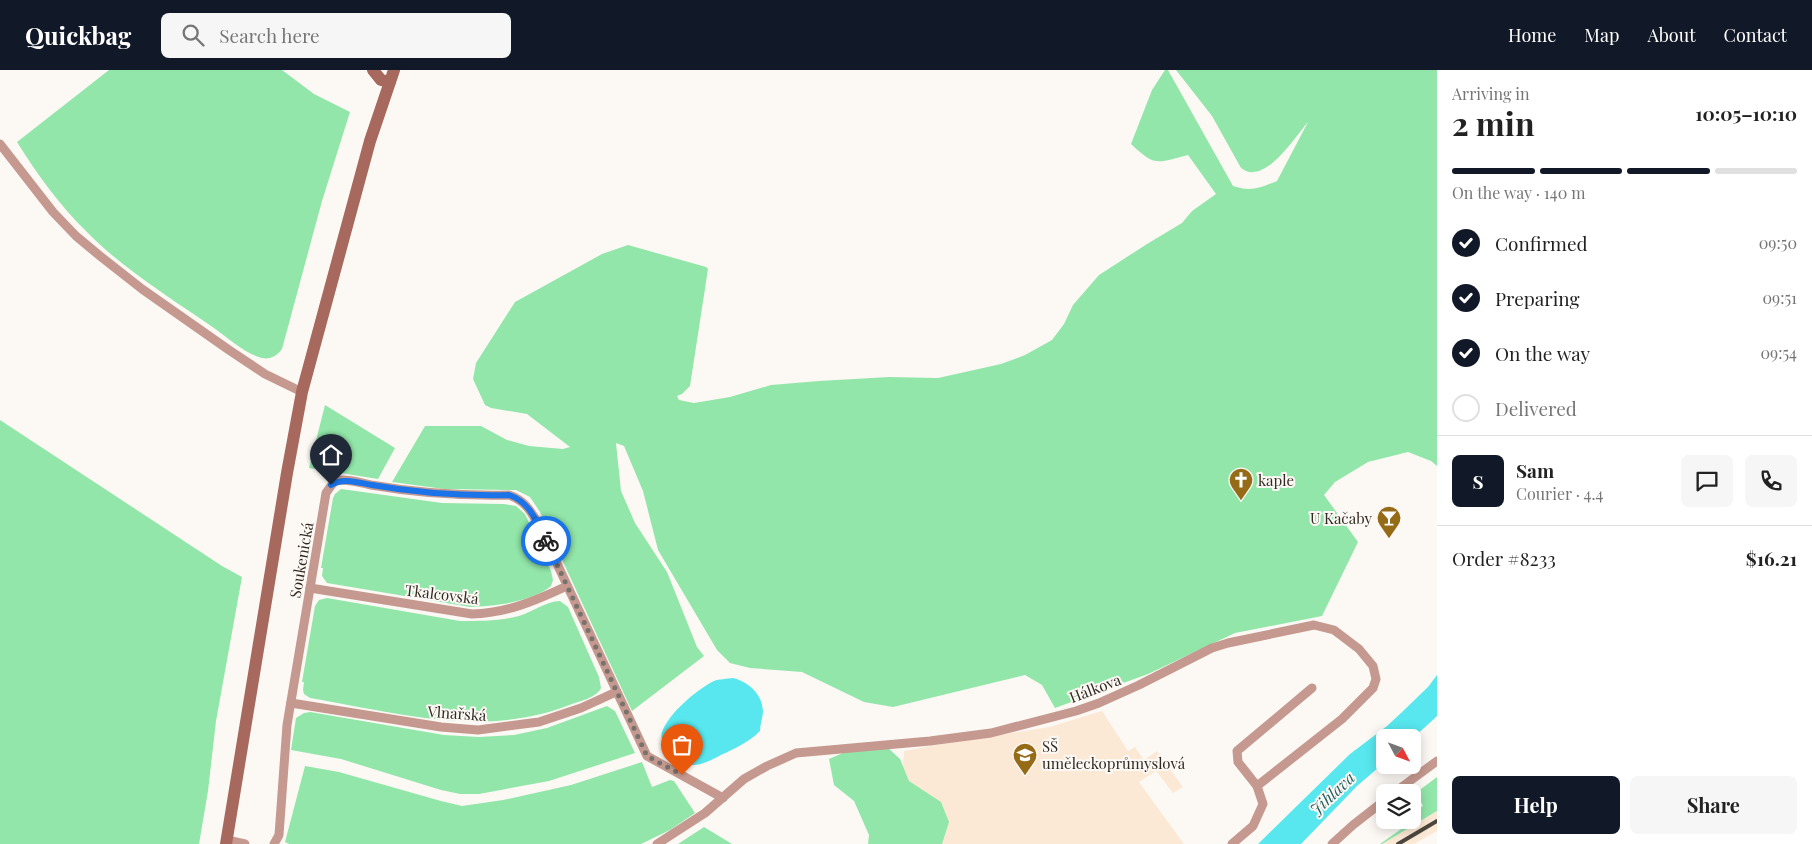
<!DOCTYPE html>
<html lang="en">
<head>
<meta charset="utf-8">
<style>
	body { margin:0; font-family:"Playfair Display",serif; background:#f6f6f6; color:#222; height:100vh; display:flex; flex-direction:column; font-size:19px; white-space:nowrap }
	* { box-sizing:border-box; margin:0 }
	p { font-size:16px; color:#767676 }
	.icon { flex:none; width:28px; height:28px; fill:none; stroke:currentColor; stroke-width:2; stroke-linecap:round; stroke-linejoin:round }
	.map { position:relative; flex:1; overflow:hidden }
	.sheet { display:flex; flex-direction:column; background:#fff; width:375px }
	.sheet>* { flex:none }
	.needle { width:32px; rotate:131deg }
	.controls { position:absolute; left:1376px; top:659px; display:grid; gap:10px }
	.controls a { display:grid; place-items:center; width:45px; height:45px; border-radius:8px; background:#fff; box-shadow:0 2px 12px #0003; font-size:25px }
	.pin { position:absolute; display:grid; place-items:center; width:42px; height:42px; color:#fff; margin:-51px -21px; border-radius:50% 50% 50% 0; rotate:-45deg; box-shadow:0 0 5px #0007 }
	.pin .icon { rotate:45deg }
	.courier { position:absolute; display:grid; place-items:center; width:50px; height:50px; margin:-25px; border:4px solid #1a73e8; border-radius:50%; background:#fff; color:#222; box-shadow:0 1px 6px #0007 }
	.summary em { font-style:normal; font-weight:700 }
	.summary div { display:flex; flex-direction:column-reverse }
	.summary { display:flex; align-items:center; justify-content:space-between; height:85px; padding:0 15px }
	h1 { font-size:32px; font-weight:700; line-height:38px }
	.bar { display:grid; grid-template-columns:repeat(4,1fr); gap:8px 5px; align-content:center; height:60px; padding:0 15px }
	.bar i { height:6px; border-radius:4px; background:#e0e0e0 }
	.bar .current { background:#111827 }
	.bar p { grid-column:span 4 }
	.line { display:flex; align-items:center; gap:12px; padding:0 15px; border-top:1px solid #e0e0e0 }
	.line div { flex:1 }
	.round { display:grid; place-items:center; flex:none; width:52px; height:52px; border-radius:8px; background:#f6f6f6 }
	ol { padding:0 15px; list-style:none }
	li { display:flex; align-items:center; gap:15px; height:55px }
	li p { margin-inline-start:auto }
	li .icon { padding:5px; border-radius:50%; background:#111827; color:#fff; stroke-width:4 }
	li:last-child { color:#767676 }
	li i { width:28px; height:28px; border:2px solid #e0e0e0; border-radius:50% }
	.primary-button { display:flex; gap:10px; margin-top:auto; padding:10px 15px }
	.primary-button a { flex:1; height:58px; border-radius:8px; background:#111827; color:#fff; font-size:20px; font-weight:700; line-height:58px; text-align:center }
	.primary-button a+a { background:#f6f6f6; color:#222 }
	header { display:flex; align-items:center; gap:30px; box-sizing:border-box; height:70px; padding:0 25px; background:#111827; color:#fff }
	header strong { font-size:24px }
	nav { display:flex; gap:28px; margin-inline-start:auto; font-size:18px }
	.search { width:350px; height:45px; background:#f6f6f6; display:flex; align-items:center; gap:12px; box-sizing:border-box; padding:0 18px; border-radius:8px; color:#767676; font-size:19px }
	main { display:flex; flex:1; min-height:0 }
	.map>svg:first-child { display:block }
	.built { fill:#fce9d5 }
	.green { fill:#92e6a9 }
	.water { fill:#58e7ee }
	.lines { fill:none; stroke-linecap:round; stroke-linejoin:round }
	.minor { stroke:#c5998f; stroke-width:9 }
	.secondary { stroke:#a7695d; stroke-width:12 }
	.rail { stroke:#4d463f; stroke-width:4 }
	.done { stroke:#78726c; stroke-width:5; stroke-dasharray:0 9 }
	.route { stroke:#1a73e8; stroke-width:6 }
	.labels { text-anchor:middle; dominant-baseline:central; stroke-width:4; stroke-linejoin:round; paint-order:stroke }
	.poi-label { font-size:15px; fill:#312a22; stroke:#fcf9f5; text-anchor:start }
	.street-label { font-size:15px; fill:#312a22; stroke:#fcf9f5 }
	.water-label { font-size:16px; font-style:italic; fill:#266063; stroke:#fcf9f5 }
</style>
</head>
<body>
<header>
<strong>Quickbag</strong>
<div class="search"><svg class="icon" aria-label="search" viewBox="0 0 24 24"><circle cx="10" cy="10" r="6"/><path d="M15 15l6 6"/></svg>Search here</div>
<nav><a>Home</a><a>Map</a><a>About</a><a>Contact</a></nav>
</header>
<main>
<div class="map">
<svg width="1437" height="774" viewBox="0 0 1437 774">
	<rect width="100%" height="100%" fill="#fcf9f5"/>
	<g class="built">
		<path d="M 1102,641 L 1128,681 L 1135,677 L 1144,690 L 1157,681 L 1183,717 L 1173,723 L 1156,701 L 1139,712 L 1184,774 L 877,774 L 900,732 L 904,681 L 930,676 L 1049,657 Z"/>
		<path d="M 1437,741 L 1437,761 L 1414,774 L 1382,774 Z"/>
	</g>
	<g class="green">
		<path d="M 109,0 L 282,0 L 314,24 L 350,42 L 322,131 L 282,279 C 277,286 269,291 259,287 C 243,282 228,268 214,258 C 172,229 123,199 87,162 C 60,136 37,104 17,72 Z"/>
		<path d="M 1165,0 L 1168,0 L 1233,116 C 1251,122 1259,118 1277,111 L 1308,52 C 1296,65 1265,117 1241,98 L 1212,46 L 1176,0 L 1437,0 L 1437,396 L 1431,391 L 1408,382 L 1368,392 L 1335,412 L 1324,425 L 1358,472 L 1322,546 L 1235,563 L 1148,604 L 1055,638 L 1042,615 L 1025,605 L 893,637 L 864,632 L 802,602 L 750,598 L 730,593 L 717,580 L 658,480 L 643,421 L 624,376 L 616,373 L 621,421 L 635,453 L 667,502 L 697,577 L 704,586 L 632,641 L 540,442 L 530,427 L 516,420 L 444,419 L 392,412 L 425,356 L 481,356 L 507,370 L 529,376 L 563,379 L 570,377 L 527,344 L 491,338 L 485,335 L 473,309 L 476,293 L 515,232 L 602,184 L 628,175 L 706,197 L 708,199 L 690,316 L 682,324 L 677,326 L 679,330 L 694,333 L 730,327 L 771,315 L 819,311 L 889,307 L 938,308 L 1001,294 L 1025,285 L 1052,270 L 1064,254 L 1073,235 L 1099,205 L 1147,174 L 1182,153 L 1192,141 L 1216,124 L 1188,85 C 1157,93 1155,97 1131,74 L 1152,20 Z"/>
		<path d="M 325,335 L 395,378 L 378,409 L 309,398 Z"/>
		<path d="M 0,350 L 222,496 L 242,507 L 216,651 L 208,721 L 199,774 L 0,774 Z"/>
		<path d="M 341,419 L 442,433 L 504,434 L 516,436 L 525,444 L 551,501 L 553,510 L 551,516 C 532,532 495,536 470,537 L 327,513 L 322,506 L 323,498 L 321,498 L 333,428 L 335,424 Z"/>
		<path d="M 327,528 L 460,551 C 480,551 500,551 519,546 C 532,542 547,531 560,531 L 568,537 L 599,607 L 601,618 C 597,627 581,631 572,634 C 486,669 398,643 310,628 L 304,624 L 303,620 L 304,612 L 302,612 L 315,536 L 319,530 Z"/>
		<path d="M 607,636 L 615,641 L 635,683 L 549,711 L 479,724 L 460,724 L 441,720 L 341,689 L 291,680 L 296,648 L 304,643 L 310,642 L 444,665 L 479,667 L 514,665 L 547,658 Z"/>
		<path d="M 866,673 L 886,676 L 900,689 L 909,711 L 941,732 L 949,752 L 942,774 L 868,774 L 869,765 L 854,731 L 834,715 L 829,689 Z"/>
		<path d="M 642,692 L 652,717 L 670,710 L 674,711 L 695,743 L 670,760 L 641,774 L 289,774 L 285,772 L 305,696 L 339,702 L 441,731 L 462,736 L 503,730 L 571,715 Z"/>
		<path d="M 1437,707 L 1437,741 L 1382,774 L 1380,774 L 1404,757 L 1409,750 L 1412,750 C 1412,742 1416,739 1423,736 L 1421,732 L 1413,728 L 1413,725 Z"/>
		<path d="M 704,757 L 732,774 L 678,774 Z"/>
	</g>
	<g class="water">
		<path d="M 1437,605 L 1437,646 L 1435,648 L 1413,668 L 1385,668 L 1385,692 L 1357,716 L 1301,774 L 1258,774 L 1350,684 L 1387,656 L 1401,643 L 1428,617 Z"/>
		<path d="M 733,608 C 748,612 762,623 763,641 C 763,647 760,654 760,661 C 749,672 736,678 721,685 C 713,689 703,695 693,695 C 678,696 658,677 662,662 C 668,644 696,620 714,611 C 719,609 727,609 733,608 Z"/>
	</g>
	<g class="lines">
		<g class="minor">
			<path d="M 0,74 L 53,142 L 76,166 L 100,186 L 142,219 L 229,280 L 265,304 L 302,322"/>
			<path d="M 310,518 L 472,544 C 507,543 535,531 567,516"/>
			<path d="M 291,633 L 441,657 L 478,660 L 539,652 L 581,638 L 616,622"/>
			<path d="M 1395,722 L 1437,691"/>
			<path d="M 227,770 L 245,774"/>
			<path d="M 274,774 L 279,765 L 287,655 L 326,423 C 329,419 332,413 336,411 C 346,408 361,413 371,415 C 417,423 462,426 509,425 C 524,430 530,440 538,453 L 647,686 L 723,728"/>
			<path d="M 657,774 L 705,743 L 744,709 L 767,696 L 796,683 L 930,671 L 991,663 L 1076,641 L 1099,633 L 1139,615 L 1212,578 L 1228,573 L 1314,555 L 1334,560 L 1359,579 L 1373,596 L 1376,609 L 1373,618 L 1342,649 L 1257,716"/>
			<path d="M 1232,774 L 1253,756 L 1263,734 L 1257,716 L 1238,692 L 1237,681 L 1312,618"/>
			<path d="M 1332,774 L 1353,755 L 1385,730"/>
		</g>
		<g class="secondary">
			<path d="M 373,0 L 381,10 L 390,12"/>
			<path d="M 226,774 L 287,403 L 302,322 L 370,71 L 394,0"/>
		</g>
		<path class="rail" d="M 1398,774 L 1437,751"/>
	</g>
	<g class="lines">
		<path class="done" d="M 546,471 L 647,686 L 682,705"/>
		<path class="route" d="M 331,415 C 343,407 359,413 372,415 C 417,423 463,426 509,425 C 530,432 537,452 546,471"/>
	</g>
	<defs>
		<symbol id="church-pin" viewBox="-11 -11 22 30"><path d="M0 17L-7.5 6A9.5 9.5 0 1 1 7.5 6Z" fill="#966b18" stroke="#fcf9f5"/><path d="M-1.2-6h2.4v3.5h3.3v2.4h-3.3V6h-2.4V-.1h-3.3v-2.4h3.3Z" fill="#fff"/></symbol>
		<symbol id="bar-pin" viewBox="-11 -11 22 30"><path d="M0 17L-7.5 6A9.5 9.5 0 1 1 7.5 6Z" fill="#966b18" stroke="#fcf9f5"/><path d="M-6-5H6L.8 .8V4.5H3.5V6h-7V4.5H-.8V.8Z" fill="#fff"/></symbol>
		<symbol id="university-pin" viewBox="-11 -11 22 30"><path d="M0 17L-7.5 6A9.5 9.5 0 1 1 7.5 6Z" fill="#966b18" stroke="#fcf9f5"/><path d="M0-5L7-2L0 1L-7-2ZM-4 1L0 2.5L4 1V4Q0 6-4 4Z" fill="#fff"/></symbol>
	</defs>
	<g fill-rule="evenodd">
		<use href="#church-pin" x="1227" y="396" width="28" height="38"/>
		<use href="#bar-pin" x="1375" y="434" width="28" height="38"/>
		<use href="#university-pin" x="1011" y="671" width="28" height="38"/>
	</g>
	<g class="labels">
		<g class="poi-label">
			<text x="1258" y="410">kaple</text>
			<text x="1372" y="448" text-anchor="end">U Kačaby</text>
			<text x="1042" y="676">SŠ<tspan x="1042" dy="17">uměleckoprůmyslová</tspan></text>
		</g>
		<g class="street-label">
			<text transform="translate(301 490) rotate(-80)">Soukenická</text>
			<text transform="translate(442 524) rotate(7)">Tkalcovská</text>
			<text transform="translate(1095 618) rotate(-21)">Hálkova</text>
			<text transform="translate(457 643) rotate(4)">Vlnařská</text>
		</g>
		<g class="water-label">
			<text transform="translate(1332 723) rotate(-43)">Jihlava</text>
		</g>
	</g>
</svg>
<div class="controls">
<a><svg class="needle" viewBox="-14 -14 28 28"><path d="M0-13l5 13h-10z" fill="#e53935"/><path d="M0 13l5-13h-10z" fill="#767676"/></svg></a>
<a><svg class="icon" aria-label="layers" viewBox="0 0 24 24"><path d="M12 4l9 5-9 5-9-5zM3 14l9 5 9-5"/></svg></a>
</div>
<div class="pin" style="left:682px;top:705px;background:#ea580c"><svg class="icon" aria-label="bag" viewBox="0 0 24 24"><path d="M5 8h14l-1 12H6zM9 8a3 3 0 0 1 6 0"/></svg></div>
<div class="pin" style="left:331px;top:415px;background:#1f2937"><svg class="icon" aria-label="home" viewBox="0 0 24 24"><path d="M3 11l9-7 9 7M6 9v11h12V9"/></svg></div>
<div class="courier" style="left:546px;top:471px"><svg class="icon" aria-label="bike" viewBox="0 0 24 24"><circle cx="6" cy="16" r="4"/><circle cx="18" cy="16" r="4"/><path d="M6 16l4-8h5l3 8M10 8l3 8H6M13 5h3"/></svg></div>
</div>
<section class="sheet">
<div class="summary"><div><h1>2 min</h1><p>Arriving in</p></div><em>10:05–10:10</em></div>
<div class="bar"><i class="current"></i><i class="current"></i><i class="current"></i><i></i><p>On the way · 140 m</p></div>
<ol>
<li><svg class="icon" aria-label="check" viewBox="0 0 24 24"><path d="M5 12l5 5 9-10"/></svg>Confirmed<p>09:50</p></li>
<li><svg class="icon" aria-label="check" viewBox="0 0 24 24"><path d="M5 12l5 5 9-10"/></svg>Preparing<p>09:51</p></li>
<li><svg class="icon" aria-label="check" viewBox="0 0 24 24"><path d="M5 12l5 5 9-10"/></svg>On the way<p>09:54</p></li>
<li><i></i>Delivered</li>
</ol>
<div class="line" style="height:90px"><b class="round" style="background:#111827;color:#fff">S</b><div><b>Sam</b><p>Courier · 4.4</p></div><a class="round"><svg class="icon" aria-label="chat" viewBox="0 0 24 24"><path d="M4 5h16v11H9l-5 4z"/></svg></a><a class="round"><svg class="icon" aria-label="phone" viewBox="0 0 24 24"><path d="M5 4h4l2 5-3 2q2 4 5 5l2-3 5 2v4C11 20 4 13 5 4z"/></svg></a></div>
<div class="line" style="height:65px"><div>Order #8233</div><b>$16.21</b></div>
<div class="primary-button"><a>Help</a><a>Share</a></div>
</section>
</main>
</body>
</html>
